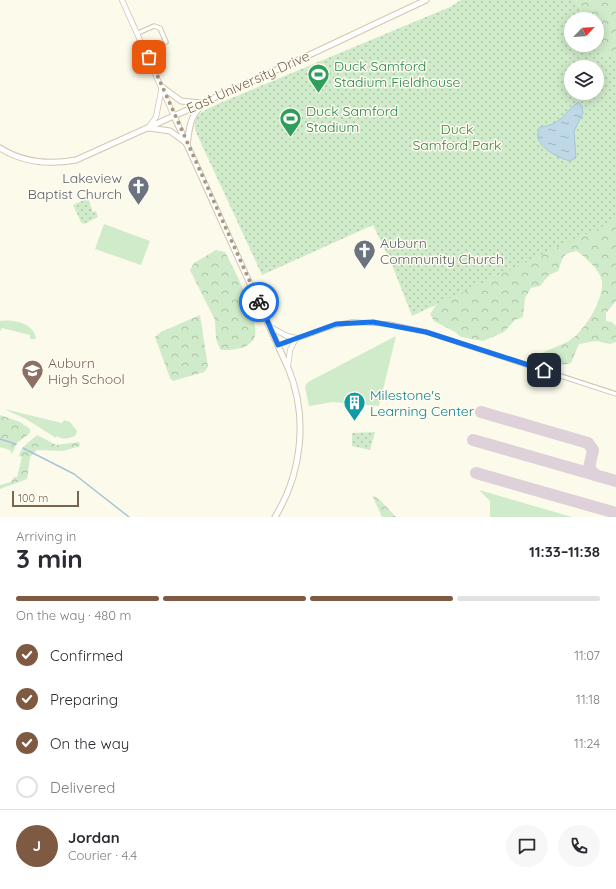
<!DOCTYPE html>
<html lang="en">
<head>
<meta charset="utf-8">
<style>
	body { margin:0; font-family:Quicksand,sans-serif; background:#f7f7f7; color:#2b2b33; height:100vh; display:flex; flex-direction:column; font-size:15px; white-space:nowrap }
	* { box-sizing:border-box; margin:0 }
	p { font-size:13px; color:#7c7c81 }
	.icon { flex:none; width:22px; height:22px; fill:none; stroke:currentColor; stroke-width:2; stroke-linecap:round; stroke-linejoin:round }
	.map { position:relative; height:517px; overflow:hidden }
	.details { display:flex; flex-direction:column; background:#fff; flex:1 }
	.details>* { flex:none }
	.needle { width:26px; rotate:65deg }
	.fabs { position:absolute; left:564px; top:12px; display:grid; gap:8px }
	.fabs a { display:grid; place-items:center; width:40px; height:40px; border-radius:50%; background:#fff; box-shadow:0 2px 10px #0003; font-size:20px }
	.scale { position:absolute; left:12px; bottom:10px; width:67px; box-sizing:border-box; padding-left:4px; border:2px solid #78674e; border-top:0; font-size:11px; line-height:14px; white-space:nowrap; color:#78674e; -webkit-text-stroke:3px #fffdf2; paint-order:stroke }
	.pin { position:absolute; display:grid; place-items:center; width:34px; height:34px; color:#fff; margin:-17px; border-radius:8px; box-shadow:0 2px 6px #0006 }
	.courier { position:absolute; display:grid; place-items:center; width:40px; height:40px; margin:-20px; border:3px solid #1a73e8; border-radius:50%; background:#fff; color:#222; box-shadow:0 1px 5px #0007 }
	.overview em { font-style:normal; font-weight:700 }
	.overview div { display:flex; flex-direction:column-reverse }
	.overview { display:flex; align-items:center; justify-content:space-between; height:68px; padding:0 16px }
	h1 { font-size:26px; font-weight:700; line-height:30px }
	.bar { display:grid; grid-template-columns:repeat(4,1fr); gap:6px 4px; align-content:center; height:48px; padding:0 16px }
	.bar i { height:5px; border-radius:3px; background:#e1e1e2 }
	.bar .on { background:#7e5a42 }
	.bar p { grid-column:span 4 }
	.line { display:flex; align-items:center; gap:10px; padding:0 16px; border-top:1px solid #e1e1e2 }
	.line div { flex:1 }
	.round { display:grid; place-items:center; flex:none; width:42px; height:42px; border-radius:21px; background:#f7f7f7 }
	ol { padding:0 16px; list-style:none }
	li { display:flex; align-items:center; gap:12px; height:44px }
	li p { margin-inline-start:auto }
	li .icon { padding:4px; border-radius:50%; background:#7e5a42; color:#fff; stroke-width:4 }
	li:last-child { color:#7c7c81 }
	li i { width:22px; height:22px; border:2px solid #e1e1e2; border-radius:50% }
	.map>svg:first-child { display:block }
	.grass { fill:#cfebc9 }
	.forest { fill:url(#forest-crowns) }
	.park { fill:url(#park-dots); fill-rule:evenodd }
	.water { fill:url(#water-ripples); stroke:#a5c5d8 }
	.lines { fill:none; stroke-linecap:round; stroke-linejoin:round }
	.stream { stroke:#a5c5d8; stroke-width:1.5 }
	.taxiway { stroke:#ded1da; stroke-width:12 }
	.minor-casing { stroke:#cfc5b0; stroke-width:5.5 }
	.tertiary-casing { stroke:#cfc5b0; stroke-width:6 }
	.secondary-casing { stroke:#d2c6ae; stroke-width:7 }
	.minor { stroke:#fff; stroke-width:3.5 }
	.tertiary { stroke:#fff; stroke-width:4.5 }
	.secondary { stroke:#fff; stroke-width:5 }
	.done { stroke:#a69a85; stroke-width:4; stroke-dasharray:0 7.2 }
	.route { stroke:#1a73e8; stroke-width:5 }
	.labels { text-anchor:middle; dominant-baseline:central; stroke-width:3; stroke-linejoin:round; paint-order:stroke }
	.leisure-label { font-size:14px; fill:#27864d; stroke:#fffdf2; text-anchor:start }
	.street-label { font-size:14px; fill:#78674e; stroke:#fffdf2 }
	.park-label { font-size:14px; fill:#497e45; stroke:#fffdf2 }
	.worship-label { font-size:14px; fill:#5b616d; stroke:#fffdf2; text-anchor:end }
	.education-label { font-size:14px; fill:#785e54; stroke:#fffdf2; text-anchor:start }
	.culture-label { font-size:14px; fill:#0d838f; stroke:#fffdf2; text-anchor:start }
</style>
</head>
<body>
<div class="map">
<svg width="616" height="517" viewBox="0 0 616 517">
	<defs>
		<pattern id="forest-crowns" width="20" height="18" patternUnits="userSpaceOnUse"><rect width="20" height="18" fill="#cfebc9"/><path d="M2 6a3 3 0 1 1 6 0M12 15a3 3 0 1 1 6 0" fill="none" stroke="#adc2a5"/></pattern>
		<pattern id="park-dots" width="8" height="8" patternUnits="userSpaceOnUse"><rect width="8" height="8" fill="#cfebc9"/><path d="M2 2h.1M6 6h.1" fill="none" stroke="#adc2a5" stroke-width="1.8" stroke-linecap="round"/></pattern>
		<pattern id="water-ripples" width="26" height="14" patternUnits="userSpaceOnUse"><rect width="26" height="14" fill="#bfd8e7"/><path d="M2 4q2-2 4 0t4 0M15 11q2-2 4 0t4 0" fill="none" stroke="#a0b3bd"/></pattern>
	</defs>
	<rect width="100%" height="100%" fill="#fcfaeb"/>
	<g class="grass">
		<path d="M 104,224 L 150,241 L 141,265 L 95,249 Z"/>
		<path d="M 0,321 C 12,319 35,323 36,339 L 30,339 L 30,335 L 2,328 L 0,331 Z"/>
		<path d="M 396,336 L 379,406 L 333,402 L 309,406 L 305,387 L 308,382 Z"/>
		<path d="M 4,409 L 62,423 L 64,420 L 70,422 L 77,431 L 76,435 C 71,439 62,440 57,436 L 56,438 L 26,419 Z"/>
		<path d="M 479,490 L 572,517 L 490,517 L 490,501 Z"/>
	</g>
	<g class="forest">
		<path d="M 576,0 L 616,0 L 616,57 L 602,57 L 597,45 L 597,19 L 585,19 Z"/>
		<path d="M 616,182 L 616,301 L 606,313 L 606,321 L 612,322 L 616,326 L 616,342 L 610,344 L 596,341 L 579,344 L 571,363 C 558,368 552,359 538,360 L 537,357 C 545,349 560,347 570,340 C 584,332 604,299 602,282 C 601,270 585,258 577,251 C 560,254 564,258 558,271 L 549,275 L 540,286 L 531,288 L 525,298 L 523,317 L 515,320 L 504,332 L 483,341 L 461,337 L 455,332 L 434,321 L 430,314 L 439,301 Z"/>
		<path d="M 216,250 L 225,252 C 234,269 262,322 254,339 C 252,343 245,347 241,348 C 234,349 226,352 220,349 L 216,339 L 215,320 L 190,270 L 194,263 Z"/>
		<path d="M 200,315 L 208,367 L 204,372 L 173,381 L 170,378 L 155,337 L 161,332 Z"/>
		<path d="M 0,415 L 20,422 L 30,429 L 30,433 L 17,443 L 12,454 L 10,450 L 0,447 Z"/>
		<path d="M 37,435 L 56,445 L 79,442 L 80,446 L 63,451 L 37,450 L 30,457 L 27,479 L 0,489 L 0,485 L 11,482 L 14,477 L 17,477 L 22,457 L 19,456 C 21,446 30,442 37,435 Z"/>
		<path d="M 372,495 L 380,500 L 396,517 L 382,517 Z"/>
	</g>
	<g class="park">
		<path d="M 461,0 L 576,0 L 585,19 L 571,19 L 571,45 L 597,45 L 602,56 L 616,57 L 616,220 L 412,316 L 391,262 L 373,225 L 262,275 L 195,130 C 192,113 208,109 220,103 L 450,7 ZM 571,67 L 597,67 L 597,93 L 571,93 Z"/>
		<path d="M 88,198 L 93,212 L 96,211 L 98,217 L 84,224 L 81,222 L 73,205 Z"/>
		<path d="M 375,432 L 370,450 L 352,446 L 352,433 Z"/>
	</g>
	<path class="water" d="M 578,102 L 582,106 L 583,113 L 574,131 L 576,158 L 570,161 C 556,157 530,144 540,127 C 560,126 565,112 578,102 Z"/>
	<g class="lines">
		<g class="stream">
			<path d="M 0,439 L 16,444"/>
			<path d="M 23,448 L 74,474 L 129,517"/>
		</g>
		<g class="taxiway">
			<path d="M 481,412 L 588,443 L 593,450 L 589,468 L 595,475"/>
			<path d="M 473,440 L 616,481"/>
			<path d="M 476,473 L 616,513"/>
		</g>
		<defs>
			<g id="minor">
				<path d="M 138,33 L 154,26 L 160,28 L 166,42"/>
				<path d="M 278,345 L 336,325 L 352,322 L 389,324 L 426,332 L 616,394"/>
			</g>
			<g id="tertiary">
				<path d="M 122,0 L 174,116"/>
				<path d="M 148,128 L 156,117 L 162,87"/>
				<path d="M 270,327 L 287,336 L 296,338 L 290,350 L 288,366"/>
			</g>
			<g id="secondary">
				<path d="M 162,87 L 181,101 L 201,103"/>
				<path d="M 174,116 L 289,370 C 308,418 302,473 275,517"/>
				<path d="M 149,128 L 170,131 L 185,142"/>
				<path d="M 187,144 C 190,127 189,118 202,105"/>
				<path d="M 0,148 C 24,163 49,165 76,160 L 305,57 L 426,0"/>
			</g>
		</defs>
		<use href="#minor" class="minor-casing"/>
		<use href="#tertiary" class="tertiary-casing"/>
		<use href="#secondary" class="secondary-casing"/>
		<use href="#minor" class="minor"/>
		<use href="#tertiary" class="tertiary"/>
		<use href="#secondary" class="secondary"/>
	</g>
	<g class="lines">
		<path class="done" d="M 149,57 L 259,302"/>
		<path class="route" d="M 259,302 L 278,345 L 336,324 L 373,322 L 426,332 L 544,370"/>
	</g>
	<defs>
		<symbol id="stadium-pin" viewBox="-11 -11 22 30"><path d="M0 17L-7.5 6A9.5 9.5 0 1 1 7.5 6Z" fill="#2e9e5b" stroke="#fffdf2"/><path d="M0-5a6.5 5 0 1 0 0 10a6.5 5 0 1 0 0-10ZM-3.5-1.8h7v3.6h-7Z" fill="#fff"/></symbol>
		<symbol id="church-pin" viewBox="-11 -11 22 30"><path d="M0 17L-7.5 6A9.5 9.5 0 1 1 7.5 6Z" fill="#6b7280" stroke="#fffdf2"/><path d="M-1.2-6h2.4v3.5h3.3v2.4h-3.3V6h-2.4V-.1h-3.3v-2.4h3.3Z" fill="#fff"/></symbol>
		<symbol id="school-pin" viewBox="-11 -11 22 30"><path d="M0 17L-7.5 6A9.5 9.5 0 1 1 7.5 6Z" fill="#8d6e63" stroke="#fffdf2"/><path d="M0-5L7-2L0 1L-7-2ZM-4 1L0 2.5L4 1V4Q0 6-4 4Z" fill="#fff"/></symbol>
		<symbol id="building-pin" viewBox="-11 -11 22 30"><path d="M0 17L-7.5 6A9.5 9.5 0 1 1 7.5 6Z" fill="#0f9aa8" stroke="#fffdf2"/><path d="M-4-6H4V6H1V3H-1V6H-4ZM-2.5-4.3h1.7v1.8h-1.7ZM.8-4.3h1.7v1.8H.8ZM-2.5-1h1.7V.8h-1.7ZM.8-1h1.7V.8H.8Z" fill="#fff"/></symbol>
	</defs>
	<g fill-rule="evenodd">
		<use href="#stadium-pin" x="306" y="62" width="25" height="34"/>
		<use href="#stadium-pin" x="278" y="106" width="25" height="34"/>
		<use href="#church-pin" x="126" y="174" width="25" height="34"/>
		<use href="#church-pin" x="352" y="238" width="25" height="34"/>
		<use href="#school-pin" x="20" y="358" width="25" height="34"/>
		<use href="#building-pin" x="342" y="390" width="25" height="34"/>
	</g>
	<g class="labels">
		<g class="leisure-label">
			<text x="334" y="66">Duck Samford<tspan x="334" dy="16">Stadium Fieldhouse</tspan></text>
			<text x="306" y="111">Duck Samford<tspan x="306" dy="16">Stadium</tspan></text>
		</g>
		<g class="street-label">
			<text transform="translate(248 82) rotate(-24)">East University Drive</text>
		</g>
		<g class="park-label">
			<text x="457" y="129">Duck<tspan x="457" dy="16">Samford Park</tspan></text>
		</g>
		<g class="worship-label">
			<text x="122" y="178">Lakeview<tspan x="122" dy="16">Baptist Church</tspan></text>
			<text x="380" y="243" text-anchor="start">Auburn<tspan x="380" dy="16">Community Church</tspan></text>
		</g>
		<g class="education-label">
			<text x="48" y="363">Auburn<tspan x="48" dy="16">High School</tspan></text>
		</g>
		<g class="culture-label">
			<text x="370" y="395">Milestone's<tspan x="370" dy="16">Learning Center</tspan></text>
		</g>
	</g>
</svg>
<div class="fabs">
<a><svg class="needle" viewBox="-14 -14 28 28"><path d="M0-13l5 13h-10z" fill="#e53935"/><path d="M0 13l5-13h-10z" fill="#7c7c81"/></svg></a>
<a><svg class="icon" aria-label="layers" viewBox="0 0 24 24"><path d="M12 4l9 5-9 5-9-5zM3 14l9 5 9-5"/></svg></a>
</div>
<div class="scale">100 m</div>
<div class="pin" style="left:149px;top:57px;background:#ea580c"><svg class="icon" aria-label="bag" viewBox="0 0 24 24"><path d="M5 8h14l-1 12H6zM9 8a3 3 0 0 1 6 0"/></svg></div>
<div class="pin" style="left:544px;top:370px;background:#1f2937"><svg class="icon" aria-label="home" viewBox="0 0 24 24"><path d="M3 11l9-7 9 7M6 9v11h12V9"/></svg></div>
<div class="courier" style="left:259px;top:302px"><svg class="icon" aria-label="bike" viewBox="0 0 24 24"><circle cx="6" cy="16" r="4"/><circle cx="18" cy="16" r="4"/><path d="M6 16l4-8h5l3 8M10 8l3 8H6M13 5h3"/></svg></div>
</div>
<section class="details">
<div class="overview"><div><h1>3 min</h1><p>Arriving in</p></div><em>11:33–11:38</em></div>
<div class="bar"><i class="on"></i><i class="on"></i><i class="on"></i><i></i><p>On the way · 480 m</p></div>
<ol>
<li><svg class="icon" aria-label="check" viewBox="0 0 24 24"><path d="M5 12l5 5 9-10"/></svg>Confirmed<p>11:07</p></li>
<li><svg class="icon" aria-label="check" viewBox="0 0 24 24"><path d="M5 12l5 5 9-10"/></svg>Preparing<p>11:18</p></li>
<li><svg class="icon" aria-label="check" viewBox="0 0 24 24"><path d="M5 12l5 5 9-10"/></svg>On the way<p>11:24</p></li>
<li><i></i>Delivered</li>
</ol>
<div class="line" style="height:72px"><b class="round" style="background:#7e5a42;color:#fff">J</b><div><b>Jordan</b><p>Courier · 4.4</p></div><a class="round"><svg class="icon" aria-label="chat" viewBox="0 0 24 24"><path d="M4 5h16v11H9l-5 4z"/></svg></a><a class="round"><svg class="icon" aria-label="phone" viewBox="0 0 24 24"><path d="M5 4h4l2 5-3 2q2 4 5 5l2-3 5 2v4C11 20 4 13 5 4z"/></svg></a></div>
</section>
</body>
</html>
